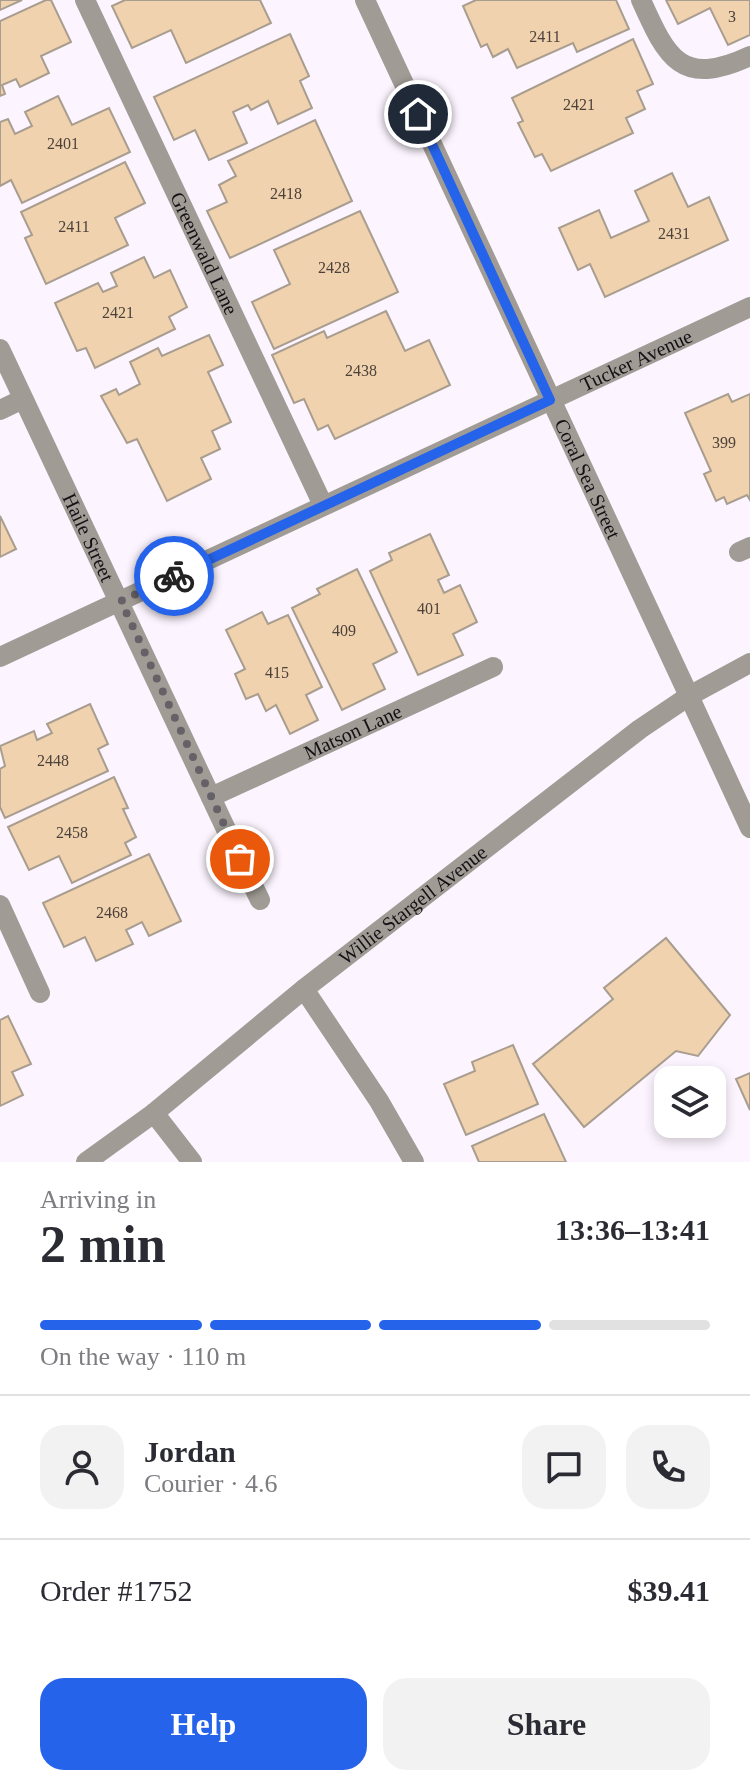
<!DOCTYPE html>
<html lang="en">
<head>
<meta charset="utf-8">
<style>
	body { margin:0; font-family:Georgia,serif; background:#f2f2f3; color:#2b2b33; height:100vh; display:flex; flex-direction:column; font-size:30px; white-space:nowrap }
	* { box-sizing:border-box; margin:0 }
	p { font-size:26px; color:#7c7c81 }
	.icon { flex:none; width:44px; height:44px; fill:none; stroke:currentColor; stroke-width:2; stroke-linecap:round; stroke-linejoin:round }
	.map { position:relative; height:1162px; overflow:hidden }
	.sheet { display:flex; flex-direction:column; background:#fff; flex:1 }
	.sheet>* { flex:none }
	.tools { position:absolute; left:654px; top:1066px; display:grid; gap:16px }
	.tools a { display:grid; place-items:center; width:72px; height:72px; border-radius:16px; background:#fff; box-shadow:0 4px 12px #0003; font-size:40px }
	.pin { position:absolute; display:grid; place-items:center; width:68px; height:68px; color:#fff; margin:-34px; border:4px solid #fff; border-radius:50%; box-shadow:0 2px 8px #0007 }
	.courier { position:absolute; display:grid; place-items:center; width:80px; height:80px; margin:-40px; border:6px solid #2563eb; border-radius:50%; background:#fff; color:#222; box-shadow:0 2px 10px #0007 }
	.summary em { font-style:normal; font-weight:800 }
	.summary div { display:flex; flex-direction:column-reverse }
	.summary { display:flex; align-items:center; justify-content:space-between; height:136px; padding:0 40px }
	h1 { font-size:52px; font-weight:800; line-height:60px }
	.bar { display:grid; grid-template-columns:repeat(4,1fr); gap:12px 8px; align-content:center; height:96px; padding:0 40px }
	.bar i { height:10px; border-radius:6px; background:#e1e1e2 }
	.bar .on { background:#2563eb }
	.bar p { grid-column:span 4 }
	.line { display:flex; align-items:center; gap:20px; padding:0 40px; border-top:2px solid #e1e1e2 }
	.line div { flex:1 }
	.round { display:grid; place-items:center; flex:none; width:84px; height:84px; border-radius:24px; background:#f2f2f3 }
	.button { display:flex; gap:16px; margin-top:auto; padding:16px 40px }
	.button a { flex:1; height:92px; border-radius:24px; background:#2563eb; color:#fff; font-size:32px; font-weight:800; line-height:92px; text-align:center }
	.button a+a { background:#f2f2f3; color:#2b2b33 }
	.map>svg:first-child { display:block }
	.building { fill:#f0d3ae; stroke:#a99d8f; stroke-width:2 }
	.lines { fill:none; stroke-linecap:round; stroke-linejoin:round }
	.service { stroke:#a09c95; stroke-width:20 }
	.pedestrian { stroke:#a09c95; stroke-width:20 }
	.minor { stroke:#a09c95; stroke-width:20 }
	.tertiary { stroke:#a09c95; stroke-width:20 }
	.done { stroke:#666067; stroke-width:8; stroke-dasharray:0 14.4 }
	.route { stroke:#2563eb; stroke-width:10 }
	.labels { text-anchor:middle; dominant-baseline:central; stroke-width:6; stroke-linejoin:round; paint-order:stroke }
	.number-label { font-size:16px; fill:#4c413b }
	.street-label { font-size:20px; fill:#151015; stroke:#fcf4fe }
</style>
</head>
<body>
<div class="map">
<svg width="750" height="1162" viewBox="0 0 750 1162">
	<rect width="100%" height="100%" fill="#fcf4fe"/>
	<g class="building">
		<path d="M 0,0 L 22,0 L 0,10 Z"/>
		<path d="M 46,0 L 51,0 L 71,42 L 41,56 L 49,73 L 20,87 L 16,79 L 2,85 L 5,94 L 0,96 L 0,21 Z"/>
		<path d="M 125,0 L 260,0 L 271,23 L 186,63 L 171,30 L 132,48 L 112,6 Z"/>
		<path d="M 476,0 L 616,0 L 629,29 L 577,52 L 573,43 L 517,68 L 508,49 L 493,57 L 487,44 L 481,47 L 463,6 Z"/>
		<path d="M 666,0 L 750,0 L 750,35 L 728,45 L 710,8 L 678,24 Z"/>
		<path d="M 290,34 L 309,76 L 300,81 L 312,108 L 278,124 L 268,101 L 251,110 L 248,105 L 233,112 L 247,143 L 209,160 L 195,130 L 174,140 L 154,97 Z"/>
		<path d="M 633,39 L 653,84 L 637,91 L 645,109 L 626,118 L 633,133 L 551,171 L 542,154 L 535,157 L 518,123 L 523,121 L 512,98 Z"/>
		<path d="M 58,96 L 72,125 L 109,108 L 130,152 L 22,203 L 11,180 L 0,186 L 0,122 L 8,119 L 15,134 L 32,126 L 25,112 Z"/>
		<path d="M 315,120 L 352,201 L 230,258 L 207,211 L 227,202 L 219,185 L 236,176 L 228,161 Z"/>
		<path d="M 125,162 L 145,203 L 115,218 L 128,245 L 46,284 L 25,238 L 32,235 L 21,212 Z"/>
		<path d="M 672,173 L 688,207 L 709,197 L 728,240 L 605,297 L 590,264 L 578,270 L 559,228 L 599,210 L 611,238 L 649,221 L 635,191 Z"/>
		<path d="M 360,211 L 398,292 L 274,349 L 252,302 L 290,284 L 274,250 Z"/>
		<path d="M 144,257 L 154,278 L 170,270 L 187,307 L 169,317 L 175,329 L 95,368 L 86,348 L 77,351 L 55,303 L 98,283 L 103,292 L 117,286 L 111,273 Z"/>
		<path d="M 386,311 L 405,351 L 429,340 L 450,385 L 335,439 L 328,425 L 318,430 L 304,399 L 294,403 L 272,355 L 324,331 L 327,338 Z"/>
		<path d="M 209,335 L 223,365 L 208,372 L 231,422 L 212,431 L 220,449 L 201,458 L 211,479 L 167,501 L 137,439 L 127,443 L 101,396 L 116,389 L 119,395 L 140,384 L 130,362 L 158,348 L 162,356 Z"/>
		<path d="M 728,394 L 732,402 L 750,394 L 750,500 L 747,495 L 727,504 L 724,497 L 716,501 L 704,474 L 711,471 L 685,413 Z"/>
		<path d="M 0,516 L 16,549 L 0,557 Z"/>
		<path d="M 430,534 L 449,575 L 438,580 L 444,593 L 460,585 L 477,622 L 453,634 L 463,655 L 418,675 L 370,571 L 392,560 L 389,553 Z"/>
		<path d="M 357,569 L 397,652 L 373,664 L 385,689 L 342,710 L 292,608 L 320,594 L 317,589 Z"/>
		<path d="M 262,612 L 268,624 L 288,615 L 322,687 L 306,695 L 318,720 L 290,734 L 276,705 L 266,711 L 258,694 L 246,699 L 235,674 L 245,669 L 226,630 Z"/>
		<path d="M 90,704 L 108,744 L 98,749 L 108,771 L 5,818 L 0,807 L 0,769 L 5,766 L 0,746 L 34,731 L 37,740 L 52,733 L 47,724 Z"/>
		<path d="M 114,777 L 128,808 L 123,809 L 136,837 L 125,843 L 131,855 L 72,883 L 59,856 L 29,870 L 8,827 Z"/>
		<path d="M 149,854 L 181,921 L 149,936 L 142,922 L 126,930 L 133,944 L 96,961 L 85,937 L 64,947 L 43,903 Z"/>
		<path d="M 666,938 L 730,1015 L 698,1056 L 676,1051 L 584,1127 L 533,1064 L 613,999 L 604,988 Z"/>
		<path d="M 8,1016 L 31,1064 L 12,1072 L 23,1095 L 0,1106 L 0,1020 Z"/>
		<path d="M 513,1045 L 538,1104 L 466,1135 L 444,1084 L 475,1071 L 472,1062 Z"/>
		<path d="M 750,1073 L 750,1110 L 736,1079 Z"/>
		<path d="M 544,1114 L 566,1162 L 479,1162 L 472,1146 Z"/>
	</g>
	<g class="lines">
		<g class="service">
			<path id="s1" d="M 85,0 L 323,505"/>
			<path d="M 641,0 C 667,58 681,88 750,56"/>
			<path d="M 0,410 L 23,399"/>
			<path d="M 739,552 L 750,547"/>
			<path d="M 689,696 L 750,828"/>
			<path id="s2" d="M 211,797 L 493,667"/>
			<path d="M 0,905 L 40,993"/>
			<path d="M 304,989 L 379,1101 L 414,1162"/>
		</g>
		<path class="pedestrian" d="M 240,859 L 260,900"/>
		<g class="minor">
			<path id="s3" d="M 365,0 L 689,696"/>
			<path id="s4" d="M 0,349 L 240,859"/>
			<path id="s5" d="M 0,657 L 750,307"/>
			<path d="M 154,1113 L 192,1162"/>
		</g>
		<path class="tertiary" id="s6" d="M 86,1162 L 154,1113 L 304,989 L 640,729 L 689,696 L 750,663"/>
	</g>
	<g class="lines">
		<path class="done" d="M 174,576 L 121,601 L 240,859"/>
		<path class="route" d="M 174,576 L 550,400 L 418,114"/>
	</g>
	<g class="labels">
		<g class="number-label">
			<text x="732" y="16">3</text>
			<text x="545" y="36">2411</text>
			<text x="579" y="104">2421</text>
			<text x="63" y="143">2401</text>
			<text x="286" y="193">2418</text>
			<text x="74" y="226">2411</text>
			<text x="674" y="233">2431</text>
			<text x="334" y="267">2428</text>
			<text x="118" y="312">2421</text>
			<text x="361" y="370">2438</text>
			<text x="724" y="442">399</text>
			<text x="429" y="608">401</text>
			<text x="344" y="630">409</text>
			<text x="277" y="672">415</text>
			<text x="53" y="760">2448</text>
			<text x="72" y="832">2458</text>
			<text x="112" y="912">2468</text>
		</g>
		<g class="street-label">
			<text stroke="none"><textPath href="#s1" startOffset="280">Greenwald Lane</textPath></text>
			<text stroke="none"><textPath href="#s5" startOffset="702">Tucker Avenue</textPath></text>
			<text stroke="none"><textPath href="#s3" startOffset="528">Coral Sea Street</textPath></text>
			<text stroke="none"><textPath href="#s4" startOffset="208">Haile Street</textPath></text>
			<text stroke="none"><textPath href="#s2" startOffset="156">Matson Lane</textPath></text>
			<text stroke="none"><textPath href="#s6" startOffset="416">Willie Stargell Avenue</textPath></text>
		</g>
	</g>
</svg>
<div class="tools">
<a><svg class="icon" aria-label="layers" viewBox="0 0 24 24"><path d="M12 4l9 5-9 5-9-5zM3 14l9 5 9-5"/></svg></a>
</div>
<div class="pin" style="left:240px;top:859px;background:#ea580c"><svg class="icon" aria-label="bag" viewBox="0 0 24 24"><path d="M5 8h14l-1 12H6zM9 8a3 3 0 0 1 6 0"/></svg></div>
<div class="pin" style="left:418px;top:114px;background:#1f2937"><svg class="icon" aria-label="home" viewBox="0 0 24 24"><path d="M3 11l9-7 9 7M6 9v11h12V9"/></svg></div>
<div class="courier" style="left:174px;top:576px"><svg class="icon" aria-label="bike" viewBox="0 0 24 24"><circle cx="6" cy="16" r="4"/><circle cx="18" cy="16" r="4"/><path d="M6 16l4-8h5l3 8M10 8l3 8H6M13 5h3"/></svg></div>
</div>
<section class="sheet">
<div class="summary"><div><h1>2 min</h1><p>Arriving in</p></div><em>13:36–13:41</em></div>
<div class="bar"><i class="on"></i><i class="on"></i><i class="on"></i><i></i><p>On the way · 110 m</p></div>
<div class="line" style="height:144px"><a class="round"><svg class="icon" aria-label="person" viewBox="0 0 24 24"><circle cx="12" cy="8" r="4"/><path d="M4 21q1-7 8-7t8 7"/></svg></a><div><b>Jordan</b><p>Courier · 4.6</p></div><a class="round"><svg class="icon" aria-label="chat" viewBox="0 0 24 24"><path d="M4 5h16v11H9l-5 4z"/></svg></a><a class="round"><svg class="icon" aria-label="phone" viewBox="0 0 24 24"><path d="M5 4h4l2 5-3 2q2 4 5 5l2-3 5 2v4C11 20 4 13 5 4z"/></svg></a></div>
<div class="line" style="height:104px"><div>Order #1752</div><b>$39.41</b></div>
<div class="button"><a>Help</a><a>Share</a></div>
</section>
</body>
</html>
